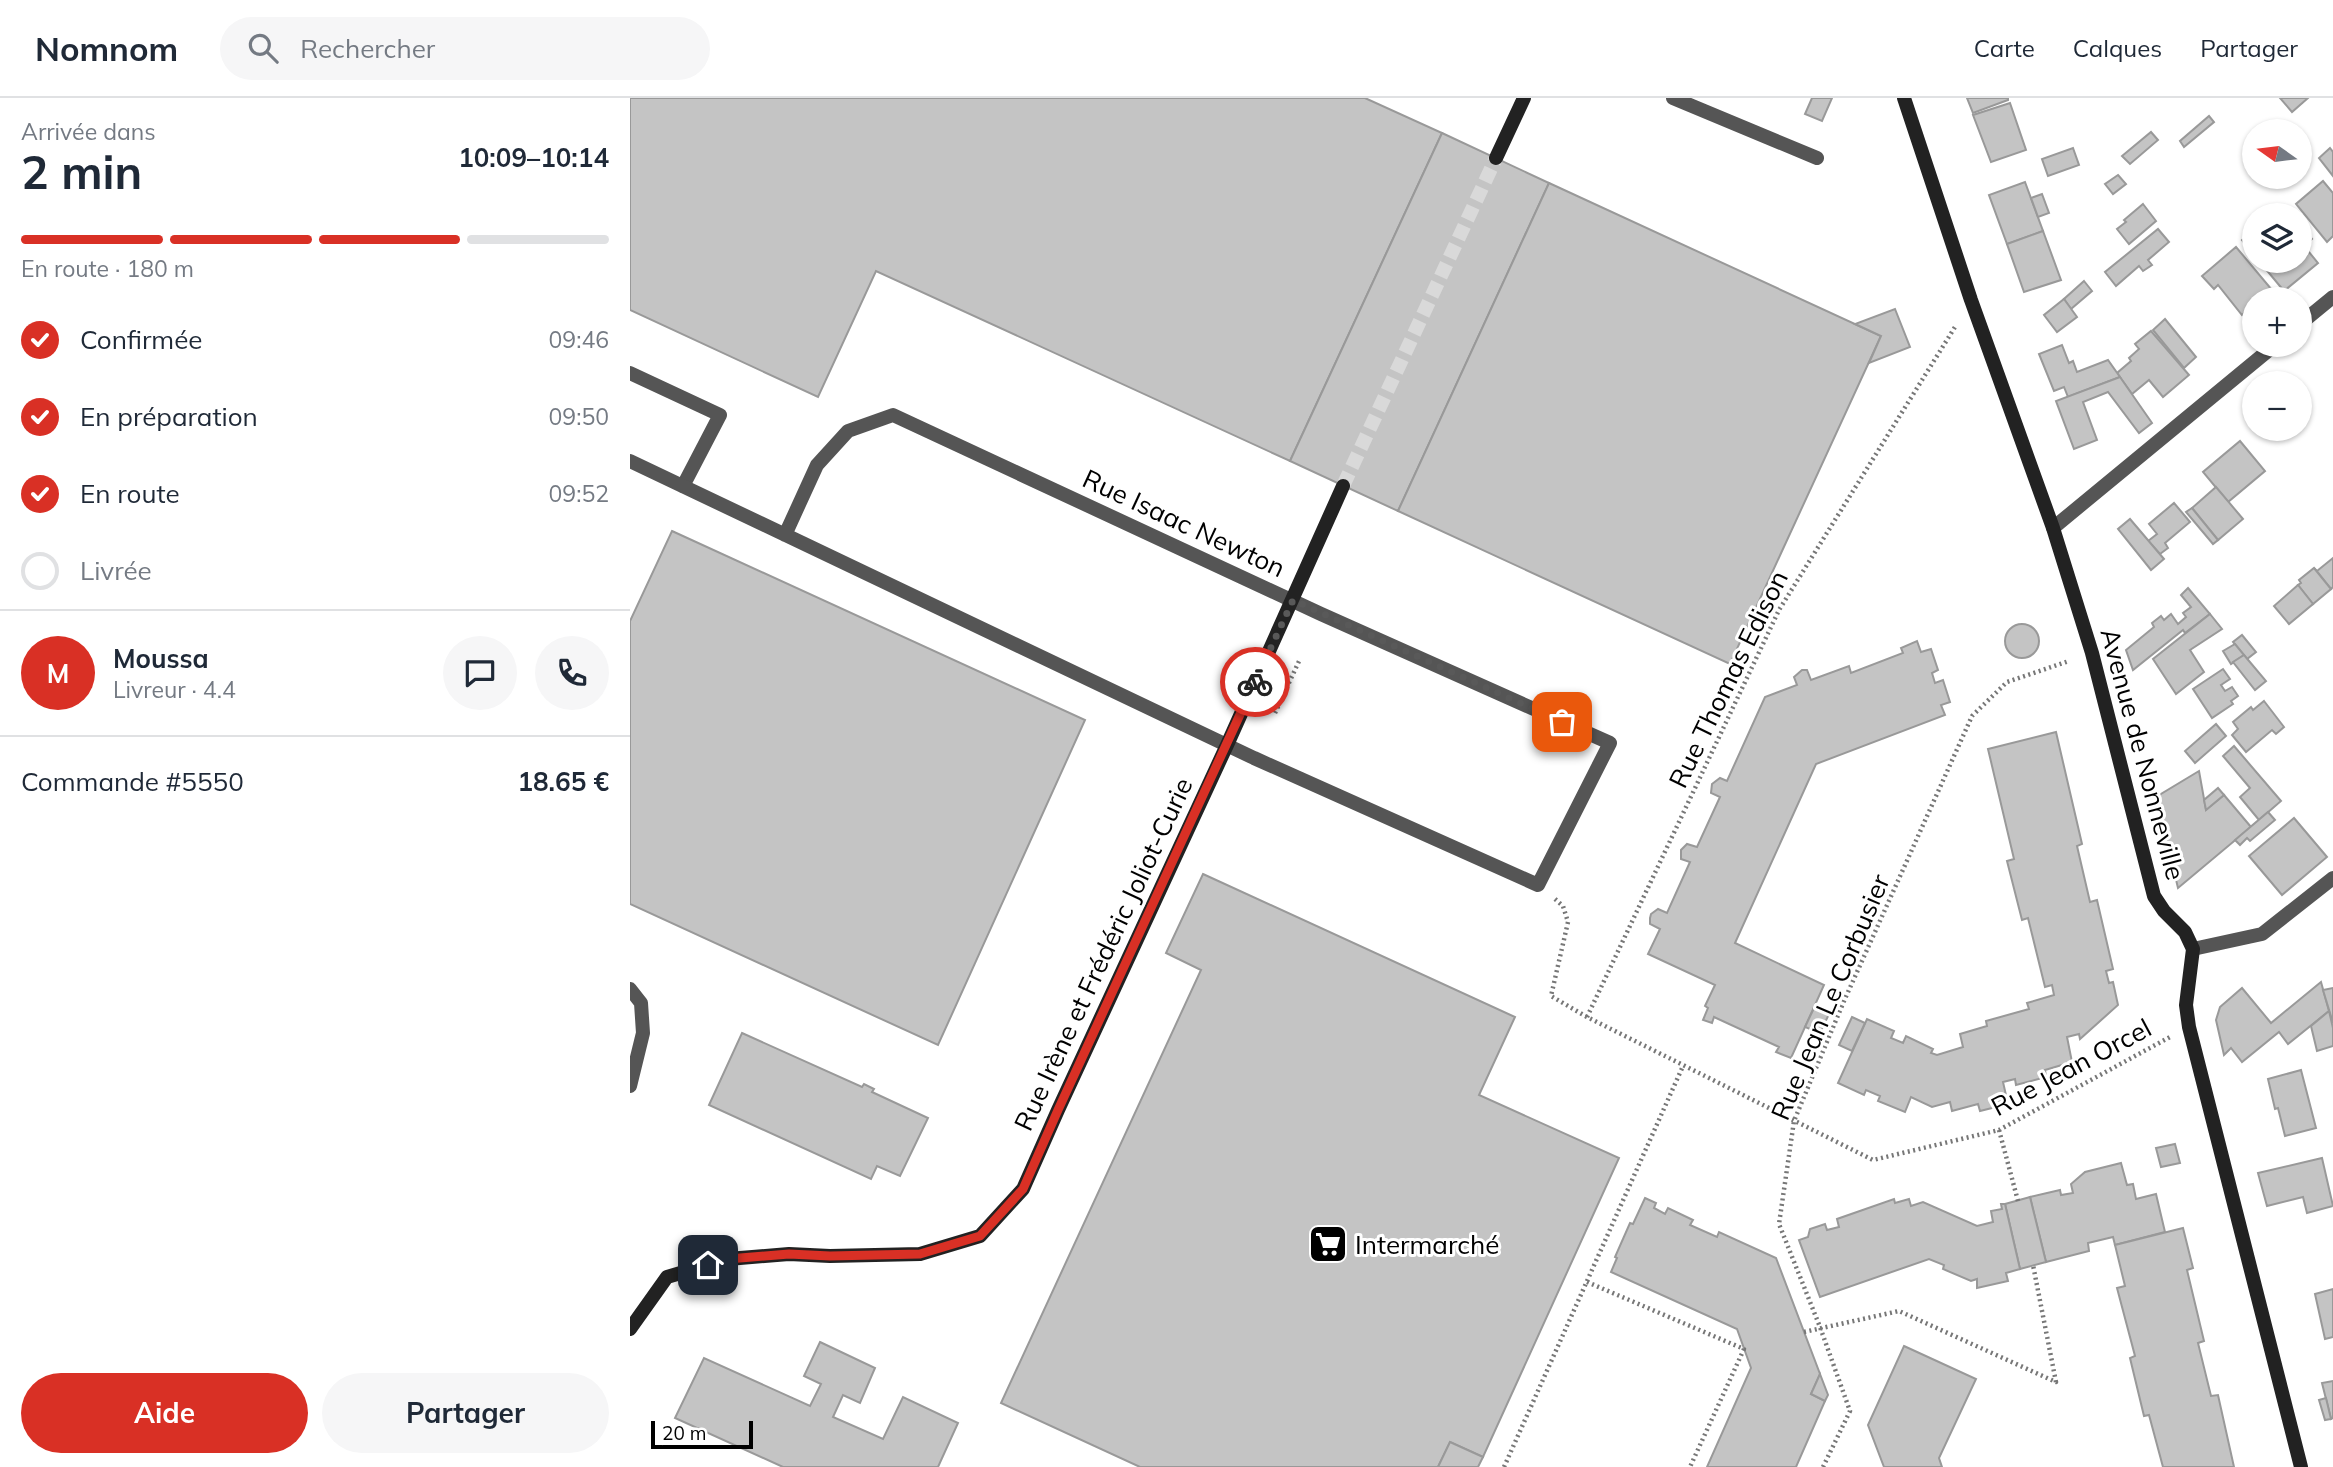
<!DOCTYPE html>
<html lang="fr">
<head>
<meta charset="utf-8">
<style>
	body { margin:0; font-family:Mulish,sans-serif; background:#f6f6f7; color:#1f2937; height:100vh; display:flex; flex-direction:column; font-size:26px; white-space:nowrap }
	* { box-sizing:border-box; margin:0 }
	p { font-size:23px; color:#747a83 }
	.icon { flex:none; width:38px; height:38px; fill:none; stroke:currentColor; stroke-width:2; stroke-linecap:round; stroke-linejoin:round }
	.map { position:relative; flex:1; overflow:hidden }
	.drawer { display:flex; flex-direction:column; background:#fff; width:630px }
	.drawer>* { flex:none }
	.needle { width:46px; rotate:284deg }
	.tools { position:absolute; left:1612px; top:21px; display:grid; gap:14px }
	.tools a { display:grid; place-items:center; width:70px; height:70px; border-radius:50%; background:#fff; box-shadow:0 2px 5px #0004; font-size:35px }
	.scale { position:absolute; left:21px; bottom:18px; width:102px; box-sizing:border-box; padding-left:7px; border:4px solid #000; border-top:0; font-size:19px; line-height:24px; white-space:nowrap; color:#000; -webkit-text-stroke:5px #fff; paint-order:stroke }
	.pin { position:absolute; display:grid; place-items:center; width:60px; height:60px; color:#fff; margin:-30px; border-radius:14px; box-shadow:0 4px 10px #0006 }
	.courier { position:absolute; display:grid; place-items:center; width:70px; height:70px; margin:-35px; border:5px solid #d93025; border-radius:50%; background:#fff; color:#222; box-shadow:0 2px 9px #0007 }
	.head em { font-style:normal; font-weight:700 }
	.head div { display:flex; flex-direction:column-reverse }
	.head { display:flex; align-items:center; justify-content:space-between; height:119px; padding:0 21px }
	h1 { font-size:46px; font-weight:700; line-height:52px }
	.bar { display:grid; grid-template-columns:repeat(4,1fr); gap:10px 7px; align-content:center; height:84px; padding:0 21px }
	.bar i { height:9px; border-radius:5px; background:#e0e1e3 }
	.bar .active { background:#d93025 }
	.bar p { grid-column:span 4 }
	.line { display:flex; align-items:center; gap:18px; padding:0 21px; border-top:2px solid #e0e1e3 }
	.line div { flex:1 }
	.round { display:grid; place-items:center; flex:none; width:74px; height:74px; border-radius:37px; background:#f6f6f7 }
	ol { padding:0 21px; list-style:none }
	li { display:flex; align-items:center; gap:21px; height:77px }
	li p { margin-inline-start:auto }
	li .icon { padding:7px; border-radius:50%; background:#d93025; color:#fff; stroke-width:4 }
	li:last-child { color:#747a83 }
	li i { width:38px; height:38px; border:4px solid #e0e1e3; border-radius:50% }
	.primary-button { display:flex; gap:14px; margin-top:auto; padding:14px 21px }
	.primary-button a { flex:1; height:80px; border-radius:42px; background:#d93025; color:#fff; font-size:28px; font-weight:700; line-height:80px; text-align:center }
	.primary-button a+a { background:#f6f6f7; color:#1f2937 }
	header { display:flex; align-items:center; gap:42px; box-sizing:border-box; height:98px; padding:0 35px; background:#fff; border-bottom:2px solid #e0e1e3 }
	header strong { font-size:33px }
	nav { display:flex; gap:38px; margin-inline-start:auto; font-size:24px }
	.search { width:490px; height:63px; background:#f6f6f7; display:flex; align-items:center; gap:18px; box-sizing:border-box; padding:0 24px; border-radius:38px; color:#747a83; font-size:26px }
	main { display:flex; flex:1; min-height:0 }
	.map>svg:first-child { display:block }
	.building { fill:#c4c4c4; stroke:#999; stroke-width:2 }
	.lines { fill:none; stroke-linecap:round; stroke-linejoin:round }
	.secondary-tunnel { stroke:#d9d9d9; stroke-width:14; stroke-dasharray:14 7; stroke-linecap:butt }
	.path { stroke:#777; stroke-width:4.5; stroke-dasharray:2 3.5; stroke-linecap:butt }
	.lane { stroke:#555; stroke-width:14 }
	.street { stroke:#555; stroke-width:14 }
	.secondary { stroke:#222; stroke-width:14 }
	.done { stroke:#595959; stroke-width:7; stroke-dasharray:0 12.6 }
	.route { stroke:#d93025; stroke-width:9 }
	.labels { text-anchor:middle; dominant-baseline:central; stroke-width:6; stroke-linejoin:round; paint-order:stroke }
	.street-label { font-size:26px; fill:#000; stroke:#fff }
	.poi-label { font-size:26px; fill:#000; stroke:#fff; text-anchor:start }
</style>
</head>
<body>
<header>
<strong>Nomnom</strong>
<div class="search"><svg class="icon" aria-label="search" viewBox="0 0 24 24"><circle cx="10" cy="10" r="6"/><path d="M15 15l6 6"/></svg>Rechercher</div>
<nav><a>Carte</a><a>Calques</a><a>Partager</a></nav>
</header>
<main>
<section class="drawer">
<div class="head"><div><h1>2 min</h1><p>Arrivée dans</p></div><em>10:09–10:14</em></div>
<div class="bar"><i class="active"></i><i class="active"></i><i class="active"></i><i></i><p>En route · 180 m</p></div>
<ol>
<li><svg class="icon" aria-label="check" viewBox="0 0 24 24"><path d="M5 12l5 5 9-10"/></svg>Confirmée<p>09:46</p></li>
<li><svg class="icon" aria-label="check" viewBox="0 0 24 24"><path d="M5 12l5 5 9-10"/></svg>En préparation<p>09:50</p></li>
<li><svg class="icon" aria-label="check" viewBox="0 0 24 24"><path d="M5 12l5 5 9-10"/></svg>En route<p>09:52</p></li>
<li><i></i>Livrée</li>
</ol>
<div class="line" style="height:126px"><b class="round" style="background:#d93025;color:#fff">M</b><div><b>Moussa</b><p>Livreur · 4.4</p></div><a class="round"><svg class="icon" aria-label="chat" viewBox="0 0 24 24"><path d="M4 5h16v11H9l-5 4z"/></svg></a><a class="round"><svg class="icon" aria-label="phone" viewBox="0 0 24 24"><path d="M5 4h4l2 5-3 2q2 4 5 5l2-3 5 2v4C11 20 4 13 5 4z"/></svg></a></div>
<div class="line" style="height:91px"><div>Commande #5550</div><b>18.65 €</b></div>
<div class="primary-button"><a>Aide</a><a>Partager</a></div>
</section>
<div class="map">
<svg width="1703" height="1369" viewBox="0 0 1703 1369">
	<rect width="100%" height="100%" fill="#fff"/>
	<g class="building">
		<path d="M 0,0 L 735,0 L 812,35 L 660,363 L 246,173 L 188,299 L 0,212 Z"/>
		<path d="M 1182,0 L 1202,0 L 1192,23 L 1175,16 Z"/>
		<path d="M 1337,0 L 1378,0 L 1378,2 L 1343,15 Z"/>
		<path d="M 1650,0 L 1678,0 L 1662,14 Z"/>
		<path d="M 1380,5 L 1396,52 L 1361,64 L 1343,17 Z"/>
		<path d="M 1579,18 L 1584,24 L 1554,49 L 1550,43 Z"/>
		<path d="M 1521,34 L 1528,42 L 1500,66 L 1492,58 Z"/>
		<path d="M 812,35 L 919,85 L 768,413 L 660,363 Z"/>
		<path d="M 1443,50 L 1449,67 L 1418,78 L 1412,61 Z"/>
		<path d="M 1700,50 L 1703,54 L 1703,78 L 1689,60 Z"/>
		<path d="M 1488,77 L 1496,86 L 1483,96 L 1475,86 Z"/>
		<path d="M 1693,83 L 1703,95 L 1703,138 L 1697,144 L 1666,106 Z"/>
		<path d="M 1395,84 L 1413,133 L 1377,146 L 1359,97 Z"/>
		<path d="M 919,85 L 1251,238 L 1100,566 L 768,413 Z"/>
		<path d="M 1412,96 L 1419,115 L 1408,119 L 1401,100 Z"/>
		<path d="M 1513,106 L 1526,123 L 1499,146 L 1487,131 L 1496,124 L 1494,122 Z"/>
		<path d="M 1670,126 L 1682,141 L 1674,148 L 1688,165 L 1654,193 L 1629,163 L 1670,163 Z"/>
		<path d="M 1528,131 L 1539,144 L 1518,162 L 1522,167 L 1513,173 L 1509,168 L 1486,188 L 1475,174 Z"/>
		<path d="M 1624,131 L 1624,148 L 1620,152 L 1612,142 Z"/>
		<path d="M 1413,133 L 1431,182 L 1394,194 L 1377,146 Z"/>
		<path d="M 1606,149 L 1642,192 L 1640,194 L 1643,198 L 1639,201 L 1624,201 L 1624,207 L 1612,217 L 1588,187 L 1584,191 L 1572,178 Z"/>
		<path d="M 1454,183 L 1462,193 L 1441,211 L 1434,201 Z"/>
		<path d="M 1434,201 L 1447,219 L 1427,234 L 1414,217 Z"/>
		<path d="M 1265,211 L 1280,249 L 1239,265 L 1251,238 L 1225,226 Z"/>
		<path d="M 1535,221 L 1566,259 L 1554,270 L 1523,232 Z"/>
		<path d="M 1521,233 L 1559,277 L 1533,299 L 1519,282 L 1502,296 L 1487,275 L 1501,263 L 1499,260 L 1509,251 L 1505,246 Z"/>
		<path d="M 1432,247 L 1439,265 L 1443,263 L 1447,274 L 1478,262 L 1490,279 L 1438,299 L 1434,289 L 1424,293 L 1409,256 Z"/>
		<path d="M 1490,279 L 1522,325 L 1509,335 L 1478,294 L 1453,304 L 1467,342 L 1444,351 L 1426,303 Z"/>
		<path d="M 1610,343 L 1635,373 L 1598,404 L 1573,374 Z"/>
		<path d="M 1586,389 L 1613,421 L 1588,442 L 1562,410 Z"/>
		<path d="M 1544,405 L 1560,424 L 1535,445 L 1538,450 L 1530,456 L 1518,443 L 1527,436 L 1519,426 Z"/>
		<path d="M 1562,410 L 1588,442 L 1583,446 L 1556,414 Z"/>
		<path d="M 1500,421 L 1534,461 L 1521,472 L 1488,431 Z"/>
		<path d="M 42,433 L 455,622 L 308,947 L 0,806 L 0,523 Z"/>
		<path d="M 1703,460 L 1703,489 L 1701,491 L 1684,470 L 1687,473 Z"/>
		<path d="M 1684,470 L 1701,491 L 1683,506 L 1668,487 L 1671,485 L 1669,482 Z"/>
		<path d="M 1668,487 L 1683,506 L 1659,526 L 1644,508 Z"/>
		<path d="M 1558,490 L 1580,516 L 1555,535 L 1553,532 L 1503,572 L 1496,552 L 1524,529 L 1522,525 L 1531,518 L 1534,522 L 1541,516 L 1548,526 L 1556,519 L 1553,515 L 1561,509 L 1551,497 Z"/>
		<path d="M 1580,516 L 1592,531 L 1560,552 L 1574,574 L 1546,596 L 1523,561 Z"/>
		<circle cx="1392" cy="543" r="17"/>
		<path d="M 1612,537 L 1626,554 L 1617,561 L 1603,544 Z"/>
		<path d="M 1287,543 L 1291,554 L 1301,551 L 1308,572 L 1302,575 L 1305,585 L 1313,582 L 1320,604 L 1311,607 L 1315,617 L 1186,666 L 1105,845 L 1194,887 L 1161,960 L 1146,954 L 1149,949 L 1084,919 L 1082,925 L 1073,922 L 1078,910 L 1075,908 L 1085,887 L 1018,856 L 1030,831 L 1020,826 L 1020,820 L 1021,816 L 1028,811 L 1037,815 L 1060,764 L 1051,761 L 1051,752 L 1057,746 L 1067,749 L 1090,699 L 1081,695 L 1082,686 L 1090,680 L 1097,683 L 1135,599 L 1167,587 L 1164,579 L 1172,572 L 1177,572 L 1181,582 L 1219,568 L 1221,575 L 1273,555 L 1271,550 Z"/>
		<path d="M 1605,546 L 1614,557 L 1601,566 L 1593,553 Z"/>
		<path d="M 1614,557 L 1636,583 L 1625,592 L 1603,564 Z"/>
		<path d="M 1593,571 L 1600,581 L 1591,587 L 1595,593 L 1602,589 L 1608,598 L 1601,603 L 1603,606 L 1582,620 L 1563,591 Z"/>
		<path d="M 1634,603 L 1654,629 L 1646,636 L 1642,632 L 1616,654 L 1602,637 L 1608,631 L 1603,624 L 1621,609 L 1623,612 Z"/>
		<path d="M 1586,626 L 1596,638 L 1565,665 L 1555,653 Z"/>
		<path d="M 1426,634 L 1452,746 L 1447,748 L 1460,804 L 1467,802 L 1483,871 L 1476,873 L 1479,885 L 1483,884 L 1488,907 L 1450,941 L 1449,936 L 1437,939 L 1442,964 L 1415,972 L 1416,979 L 1386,987 L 1385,981 L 1373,984 L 1378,1006 L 1350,1013 L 1348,1006 L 1322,1013 L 1320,1004 L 1302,1009 L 1281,999 L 1275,1014 L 1248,1003 L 1250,998 L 1236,992 L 1234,997 L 1208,985 L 1237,921 L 1264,933 L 1261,940 L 1273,945 L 1276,938 L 1303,951 L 1301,955 L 1307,957 L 1333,949 L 1330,936 L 1357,928 L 1356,923 L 1399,911 L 1397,905 L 1424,897 L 1422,887 L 1415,889 L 1398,820 L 1392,822 L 1377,763 L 1384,761 L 1358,651 Z"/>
		<path d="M 1604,648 L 1651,703 L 1629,722 L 1610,699 L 1620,690 L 1593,658 Z"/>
		<path d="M 1569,673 L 1576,712 L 1594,697 L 1621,729 L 1548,790 L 1526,699 Z"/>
		<path d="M 1588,690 L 1594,697 L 1576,712 L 1574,702 Z"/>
		<path d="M 1638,714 L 1645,722 L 1620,743 L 1617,740 L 1610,747 L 1605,742 Z"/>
		<path d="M 1664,720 L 1697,759 L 1652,797 L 1619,758 Z"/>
		<path d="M 573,776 L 885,919 L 849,997 L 989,1060 L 853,1359 L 820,1344 L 808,1369 L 510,1369 L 371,1305 L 571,872 L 536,855 Z"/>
		<path d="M 1691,884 L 1699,913 L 1658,946 L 1649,934 L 1612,964 L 1601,950 L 1594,957 L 1586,922 L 1590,909 L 1612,890 L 1641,925 Z"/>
		<path d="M 1703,890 L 1703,925 L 1693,892 Z"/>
		<path d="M 1185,908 L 1200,914 L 1190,935 L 1175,929 Z"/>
		<path d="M 1699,913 L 1703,930 L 1703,948 L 1687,953 L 1681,928 Z"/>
		<path d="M 1222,919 L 1235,925 L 1222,953 L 1209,947 Z"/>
		<path d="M 112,935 L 232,989 L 234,986 L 244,991 L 242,994 L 298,1020 L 270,1078 L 247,1068 L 241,1081 L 79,1007 Z"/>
		<path d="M 1671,972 L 1686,1030 L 1655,1038 L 1648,1010 L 1645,1011 L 1638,981 Z"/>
		<path d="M 1545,1046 L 1550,1065 L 1531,1069 L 1526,1050 Z"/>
		<path d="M 1692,1060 L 1703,1108 L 1677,1115 L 1673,1099 L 1637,1108 L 1628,1075 Z"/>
		<path d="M 1491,1065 L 1497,1087 L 1503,1086 L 1506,1101 L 1526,1096 L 1535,1134 L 1485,1147 L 1483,1139 L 1458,1145 L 1459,1153 L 1416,1164 L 1400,1099 L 1430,1092 L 1431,1097 L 1443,1095 L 1441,1086 L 1455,1074 Z"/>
		<path d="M 1400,1099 L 1416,1164 L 1390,1171 L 1375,1106 Z"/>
		<path d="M 1015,1100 L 1026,1105 L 1024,1110 L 1035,1116 L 1038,1110 L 1063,1122 L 1060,1127 L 1087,1139 L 1089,1134 L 1146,1160 L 1190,1276 L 1181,1296 L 1195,1303 L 1166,1369 L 1077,1369 L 1121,1270 L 1107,1231 L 981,1174 L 987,1160 L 985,1159 L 1000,1125 L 1003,1126 Z"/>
		<path d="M 1264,1101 L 1265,1105 L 1279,1101 L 1281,1108 L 1293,1104 L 1347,1128 L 1363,1124 L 1361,1113 L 1372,1111 L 1371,1106 L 1375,1106 L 1390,1171 L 1376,1175 L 1378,1183 L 1347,1190 L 1347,1181 L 1341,1183 L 1313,1171 L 1314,1167 L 1299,1161 L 1190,1199 L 1169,1142 L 1178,1139 L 1180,1131 L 1195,1126 L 1197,1132 L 1209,1129 L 1207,1121 Z"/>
		<path d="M 1553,1130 L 1563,1170 L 1557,1172 L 1574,1243 L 1568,1245 L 1581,1298 L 1588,1297 L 1604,1369 L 1533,1369 L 1519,1317 L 1514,1318 L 1500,1260 L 1505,1258 L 1487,1190 L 1495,1188 L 1485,1147 Z"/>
		<path d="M 1703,1191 L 1703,1239 L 1695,1241 L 1685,1196 Z"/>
		<path d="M 190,1244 L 245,1270 L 230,1305 L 213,1297 L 203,1319 L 253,1341 L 273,1299 L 328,1325 L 308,1369 L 153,1369 L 45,1320 L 74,1260 L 180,1308 L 191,1286 L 174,1278 Z"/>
		<path d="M 1274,1248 L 1346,1281 L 1309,1360 L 1312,1369 L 1254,1369 L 1238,1327 Z"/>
		<path d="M 1190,1276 L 1198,1297 L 1195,1303 L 1181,1296 Z"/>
		<path d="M 1703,1283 L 1703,1320 L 1701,1321 L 1692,1285 Z"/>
		<path d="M 1696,1300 L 1701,1321 L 1695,1322 L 1689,1302 Z"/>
		<path d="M 820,1344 L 853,1359 L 848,1369 L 808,1369 Z"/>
	</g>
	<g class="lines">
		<path class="secondary-tunnel" d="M 713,388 L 866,60"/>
		<g class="path">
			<path d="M 645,615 L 670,561"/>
			<path d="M 925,801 L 933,808 L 938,824 L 921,898 L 957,919 L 1243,1062 L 1369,1032 L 1540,939"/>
			<path d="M 957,919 L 1149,512 L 1325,229"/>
			<path d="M 1369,1032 L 1388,1103"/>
			<path d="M 957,1184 L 1114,1251 L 1060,1369"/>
			<path d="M 1174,1234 L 1269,1213 L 1426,1284 L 1403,1167"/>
			<path d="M 874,1369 L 1053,968"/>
			<path d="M 1193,1369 L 1220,1313 L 1190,1229 L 1149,1126 L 1164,1023 L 1214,903 L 1342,618 L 1377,584 L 1439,563"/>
		</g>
		<g class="lane">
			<path d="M 0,275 L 90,317 L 53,388"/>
			<path d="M 0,891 L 11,905 L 13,935 L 0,988"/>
		</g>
		<g class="street">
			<path d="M 1043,0 L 1187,60"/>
			<path d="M 1670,226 L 1703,199"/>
			<path d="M 0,363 L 624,660 L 908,787 L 980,645 L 691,516 L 263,317 L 218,333 L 187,367 L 155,437"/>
			<path d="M 1423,430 L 1645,247"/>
			<path d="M 1563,851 L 1632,836 L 1703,780"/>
		</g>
		<g class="secondary">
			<path d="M 1274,0 L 1341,202 L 1423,430 L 1462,555 L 1524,798 L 1534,813 L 1555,834 L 1563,851 L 1556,907 L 1559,929 L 1671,1369"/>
			<path d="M 866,60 L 894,0"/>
			<path d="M 0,1231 L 37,1179 L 98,1161 L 159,1156 L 200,1158 L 290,1156 L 350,1138 L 393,1091 L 428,1012 L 597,647 L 713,388"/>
		</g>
	</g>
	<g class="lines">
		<path class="done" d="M 625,584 L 663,502 L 932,624"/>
		<path class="route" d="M 78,1167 L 98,1161 L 159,1156 L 200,1158 L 290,1156 L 350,1138 L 393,1091 L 428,1012 L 625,584"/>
	</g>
	<defs>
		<symbol id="supermarket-square" viewBox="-11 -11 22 22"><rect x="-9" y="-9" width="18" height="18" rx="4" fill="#000" stroke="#fff"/><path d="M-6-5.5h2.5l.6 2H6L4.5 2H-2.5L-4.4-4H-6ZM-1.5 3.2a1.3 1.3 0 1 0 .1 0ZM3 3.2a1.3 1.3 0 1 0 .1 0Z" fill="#fff"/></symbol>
	</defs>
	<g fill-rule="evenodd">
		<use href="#supermarket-square" x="676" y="1124" width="44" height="44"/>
	</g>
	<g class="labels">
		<g class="street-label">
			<text transform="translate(554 425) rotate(25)">Rue Isaac Newton</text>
			<text transform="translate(1098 581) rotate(-64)">Rue Thomas Edison</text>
			<text transform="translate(1513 656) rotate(75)">Avenue de Nonneville</text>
			<text transform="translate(473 856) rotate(-65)">Rue Irène et Frédéric Joliot-Curie</text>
			<text transform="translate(1200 899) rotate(-67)">Rue Jean Le Corbusier</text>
			<text transform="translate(1441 969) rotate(-28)">Rue Jean Orcel</text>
		</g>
		<g class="poi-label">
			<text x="725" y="1146">Intermarché</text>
		</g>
	</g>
</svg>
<div class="tools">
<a><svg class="needle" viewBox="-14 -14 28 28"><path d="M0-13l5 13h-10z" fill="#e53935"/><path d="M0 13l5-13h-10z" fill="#747a83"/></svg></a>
<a><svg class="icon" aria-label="layers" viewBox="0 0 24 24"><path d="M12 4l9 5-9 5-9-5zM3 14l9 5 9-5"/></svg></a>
<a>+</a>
<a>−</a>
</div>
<div class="scale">20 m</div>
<div class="pin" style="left:932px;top:624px;background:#ea580c"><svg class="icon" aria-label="bag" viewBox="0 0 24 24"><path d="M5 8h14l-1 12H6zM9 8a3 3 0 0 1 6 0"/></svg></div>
<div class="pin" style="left:78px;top:1167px;background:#1f2937"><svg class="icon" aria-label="home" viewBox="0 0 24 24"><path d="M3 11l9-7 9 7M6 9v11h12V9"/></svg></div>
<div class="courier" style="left:625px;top:584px"><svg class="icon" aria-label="bike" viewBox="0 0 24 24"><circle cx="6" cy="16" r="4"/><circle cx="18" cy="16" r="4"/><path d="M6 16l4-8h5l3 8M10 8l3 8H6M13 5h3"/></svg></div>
</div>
</main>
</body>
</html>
